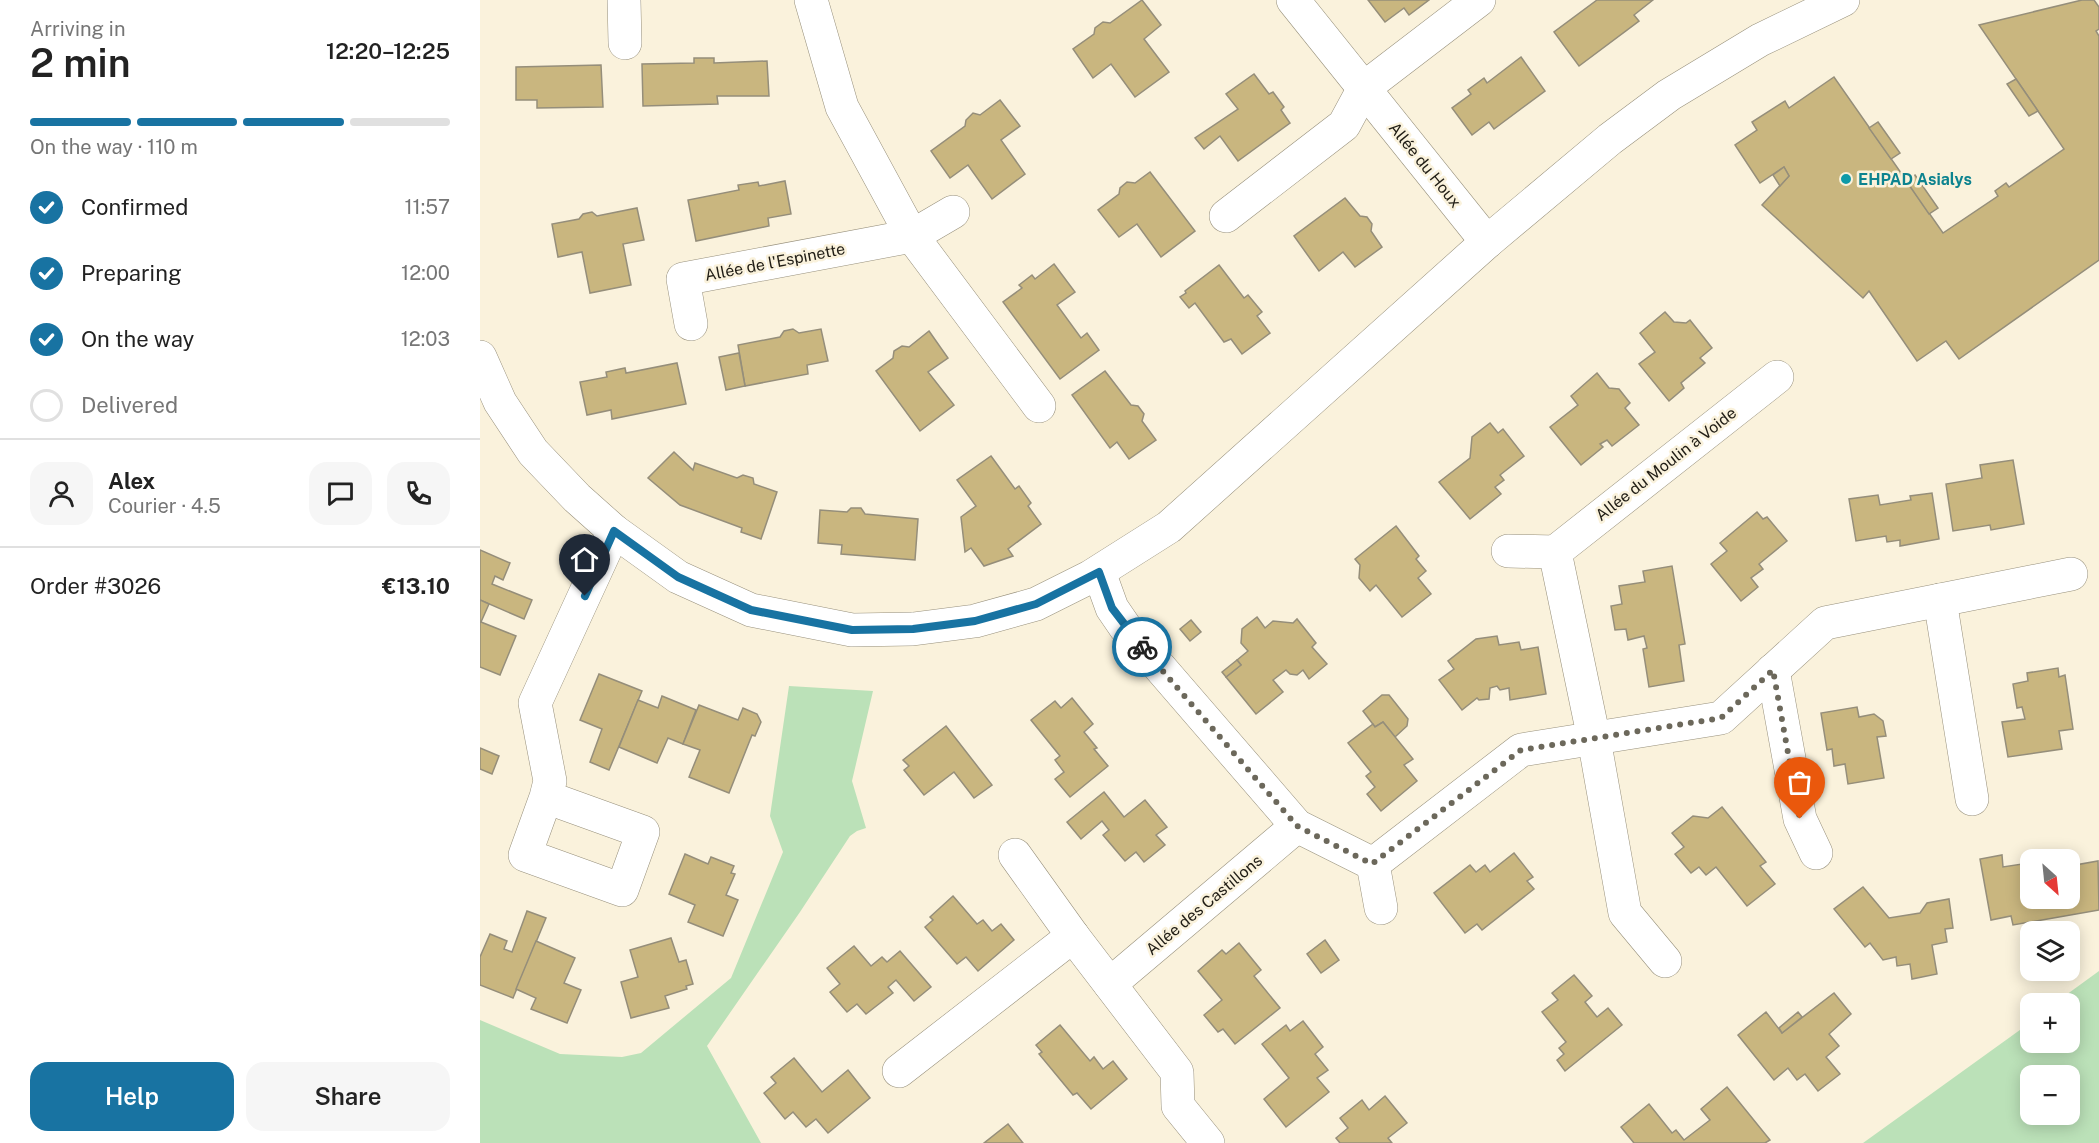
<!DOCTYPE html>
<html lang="en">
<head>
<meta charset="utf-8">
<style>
	body { margin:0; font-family:"Public Sans",sans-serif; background:#f6f6f6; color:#222; height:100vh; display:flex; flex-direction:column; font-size:22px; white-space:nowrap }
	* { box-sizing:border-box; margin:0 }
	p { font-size:20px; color:#767676 }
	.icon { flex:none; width:33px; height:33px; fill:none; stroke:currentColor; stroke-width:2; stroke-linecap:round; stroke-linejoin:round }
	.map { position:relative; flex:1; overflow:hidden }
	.sheet { display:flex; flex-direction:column; background:#fff; width:480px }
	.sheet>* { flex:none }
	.needle { width:39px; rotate:153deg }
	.fabs { position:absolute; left:1540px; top:849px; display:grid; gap:12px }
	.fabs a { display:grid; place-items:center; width:60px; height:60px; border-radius:12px; background:#fff; box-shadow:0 3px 15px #0003; font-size:30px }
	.pin { position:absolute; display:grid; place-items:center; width:51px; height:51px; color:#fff; margin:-62px -26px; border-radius:50% 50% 50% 0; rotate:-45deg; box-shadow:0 0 6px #0007 }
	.pin .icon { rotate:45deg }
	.courier { position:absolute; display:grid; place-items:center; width:60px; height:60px; margin:-30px; border:4px solid #1873a2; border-radius:50%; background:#fff; color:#222; box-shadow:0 2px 8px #0007 }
	.headline em { font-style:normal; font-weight:600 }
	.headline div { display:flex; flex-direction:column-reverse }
	.headline { display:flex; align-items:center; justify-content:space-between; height:102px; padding:0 30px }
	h1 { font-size:39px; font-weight:600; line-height:45px }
	.bar { display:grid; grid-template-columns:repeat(4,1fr); gap:9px 6px; align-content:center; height:72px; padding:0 30px }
	.bar i { height:8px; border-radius:4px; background:#e0e0e0 }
	.bar .current { background:#1873a2 }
	.bar p { grid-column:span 4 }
	.line { display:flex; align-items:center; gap:15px; padding:0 30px; border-top:2px solid #e0e0e0 }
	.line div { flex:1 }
	.round { display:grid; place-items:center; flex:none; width:63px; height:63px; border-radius:18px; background:#f6f6f6 }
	ol { padding:0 30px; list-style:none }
	li { display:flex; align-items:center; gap:18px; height:66px }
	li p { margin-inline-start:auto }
	li .icon { padding:6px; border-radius:50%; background:#1873a2; color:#fff; stroke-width:4 }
	li:last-child { color:#767676 }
	li i { width:33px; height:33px; border:3px solid #e0e0e0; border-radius:50% }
	.button { display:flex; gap:12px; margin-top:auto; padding:12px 30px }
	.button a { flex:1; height:69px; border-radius:18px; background:#1873a2; color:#fff; font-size:24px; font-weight:600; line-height:69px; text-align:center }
	.button a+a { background:#f6f6f6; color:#222 }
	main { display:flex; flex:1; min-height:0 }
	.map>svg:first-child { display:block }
	.green { fill:#bbe1b8; fill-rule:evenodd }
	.building { fill:#c9b67f; stroke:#958e7a; stroke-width:1.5 }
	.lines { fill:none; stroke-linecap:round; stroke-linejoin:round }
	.minor-casing { stroke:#97907c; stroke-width:34 }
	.minor { stroke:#fff; stroke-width:33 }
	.done { stroke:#6c685b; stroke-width:6; stroke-dasharray:0 10.8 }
	.route { stroke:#1873a2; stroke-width:8 }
	.culture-dot { fill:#0f9aa8; stroke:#faf2dc; stroke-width:2 }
	.labels { text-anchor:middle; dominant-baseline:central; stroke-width:5; stroke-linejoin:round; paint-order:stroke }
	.street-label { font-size:16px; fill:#201d15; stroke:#faf2dc }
	.culture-label { font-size:16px; font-weight:bold; fill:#0d838f; stroke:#faf2dc; text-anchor:start }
</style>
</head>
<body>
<main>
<section class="sheet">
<div class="headline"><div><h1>2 min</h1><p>Arriving in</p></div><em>12:20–12:25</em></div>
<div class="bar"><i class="current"></i><i class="current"></i><i class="current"></i><i></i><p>On the way · 110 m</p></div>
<ol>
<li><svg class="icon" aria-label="check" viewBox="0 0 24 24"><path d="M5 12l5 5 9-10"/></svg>Confirmed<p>11:57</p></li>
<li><svg class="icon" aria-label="check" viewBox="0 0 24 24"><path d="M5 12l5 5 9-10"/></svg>Preparing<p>12:00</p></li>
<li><svg class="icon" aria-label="check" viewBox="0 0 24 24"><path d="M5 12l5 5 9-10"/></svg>On the way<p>12:03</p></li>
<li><i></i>Delivered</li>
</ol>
<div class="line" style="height:108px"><a class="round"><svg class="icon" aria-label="person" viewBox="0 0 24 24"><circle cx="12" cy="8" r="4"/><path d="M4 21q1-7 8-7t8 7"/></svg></a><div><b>Alex</b><p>Courier · 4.5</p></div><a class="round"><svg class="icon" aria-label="chat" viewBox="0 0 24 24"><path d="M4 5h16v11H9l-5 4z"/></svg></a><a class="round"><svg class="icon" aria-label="phone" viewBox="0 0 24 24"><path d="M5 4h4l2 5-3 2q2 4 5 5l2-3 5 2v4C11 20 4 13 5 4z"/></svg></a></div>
<div class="line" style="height:78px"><div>Order #3026</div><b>€13.10</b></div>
<div class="button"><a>Help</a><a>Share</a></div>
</section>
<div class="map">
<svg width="1619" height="1143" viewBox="0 0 1619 1143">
	<rect width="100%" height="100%" fill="#faf2dc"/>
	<g class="green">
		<path d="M 309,686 L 393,691 L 372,781 L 386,828 L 377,831 L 370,836 L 320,912 L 227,1046 L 281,1143 L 0,1143 L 0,1020 L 80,1054 L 142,1057 L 161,1053 L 251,978 L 303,852 L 290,816 Z"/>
		<path d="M 1619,971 L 1619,1143 L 1383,1143 L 1551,1022 L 1551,1042 L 1590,1042 L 1590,1004 L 1575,1003 ZM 1551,1076 L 1590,1076 L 1590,1114 L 1551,1114 Z"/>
	</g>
	<g class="building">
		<path d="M 662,0 L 681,25 L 664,39 L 689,72 L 655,97 L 631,64 L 613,78 L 593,49 L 614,34 L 615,28 L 623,22 L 630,23 Z"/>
		<path d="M 888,0 L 949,0 L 929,15 L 924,8 L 905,22 Z"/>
		<path d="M 1173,0 L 1154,15 L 1159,21 L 1099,66 L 1074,32 L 1117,0 Z"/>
		<path d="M 1602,0 L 1614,0 L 1619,7 L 1619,29 L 1616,31 L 1619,36 L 1619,260 L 1479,359 L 1466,341 L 1437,361 L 1389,291 L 1383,298 L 1282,205 L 1309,176 L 1304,167 L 1280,183 L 1255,145 L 1277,130 L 1272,122 L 1305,101 L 1309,108 L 1354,77 L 1463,233 L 1518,196 L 1515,191 L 1526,183 L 1529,187 L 1584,149 L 1499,25 Z"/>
		<path d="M 1041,57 L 1065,91 L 1014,129 L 1009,122 L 992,135 L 972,108 L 991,94 L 988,90 L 1004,78 L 1007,83 Z"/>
		<path d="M 214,58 L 234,58 L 234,63 L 287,61 L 289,96 L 237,96 L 238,104 L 163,106 L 162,64 L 214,63 Z"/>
		<path d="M 121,65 L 123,107 L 57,108 L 57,100 L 36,100 L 36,67 Z"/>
		<path d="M 774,74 L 789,94 L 793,92 L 804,107 L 801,110 L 810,123 L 758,161 L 740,136 L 724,149 L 715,138 L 758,109 L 746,94 Z"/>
		<path d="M 1536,79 L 1558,111 L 1549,116 L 1527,84 Z"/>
		<path d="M 520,100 L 540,126 L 521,140 L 545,174 L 512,199 L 488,165 L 470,178 L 451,151 L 485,126 L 486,120 L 493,113 L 500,115 Z"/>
		<path d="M 1398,122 L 1420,153 L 1411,159 L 1389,128 Z"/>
		<path d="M 1304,167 L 1309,176 L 1300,186 L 1293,175 Z"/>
		<path d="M 670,172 L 715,231 L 681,257 L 657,224 L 639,237 L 618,210 L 639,194 L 640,188 L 647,182 L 655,183 Z"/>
		<path d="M 1435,175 L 1458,208 L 1449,214 L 1427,182 Z"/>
		<path d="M 305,181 L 311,214 L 288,218 L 289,226 L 216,241 L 208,200 L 259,190 L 258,185 L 278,182 L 279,186 Z"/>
		<path d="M 865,198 L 880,216 L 887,217 L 892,224 L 891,231 L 902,247 L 875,267 L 863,252 L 839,271 L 814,236 Z"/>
		<path d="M 157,208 L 164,240 L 143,244 L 151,285 L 110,293 L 102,252 L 78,257 L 72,224 L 99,219 L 103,214 L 112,212 L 117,216 Z"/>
		<path d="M 574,264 L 595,292 L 577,305 L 601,338 L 607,333 L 619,350 L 580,379 L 523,302 L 542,288 L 539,285 L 552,275 L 555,279 Z"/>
		<path d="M 739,265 L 764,298 L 768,295 L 782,312 L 777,316 L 790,333 L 762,354 L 751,339 L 744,342 L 715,303 L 709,308 L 700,297 L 706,293 L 705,291 Z"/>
		<path d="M 1185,312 L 1194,322 L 1206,323 L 1210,320 L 1232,348 L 1220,358 L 1225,363 L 1201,383 L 1204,388 L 1189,401 L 1159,364 L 1175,352 L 1160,333 Z"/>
		<path d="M 313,329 L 319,333 L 341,329 L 348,361 L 327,365 L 328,374 L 265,386 L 258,345 L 300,337 L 304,331 Z"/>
		<path d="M 449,331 L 468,358 L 448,372 L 474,405 L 440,431 L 396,371 L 413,358 L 414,351 L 422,346 L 429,347 Z"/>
		<path d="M 259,353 L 265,386 L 246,390 L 239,357 Z"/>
		<path d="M 197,363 L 206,404 L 132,419 L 131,410 L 107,415 L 100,382 L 127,377 L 126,372 L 145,368 L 146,373 Z"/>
		<path d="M 625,371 L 651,405 L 658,406 L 664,414 L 662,421 L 676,440 L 649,459 L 637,442 L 630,448 L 592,395 Z"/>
		<path d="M 1117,373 L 1129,388 L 1139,389 L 1150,403 L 1145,408 L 1159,425 L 1132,446 L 1127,440 L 1120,444 L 1123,447 L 1101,465 L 1070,427 L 1098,405 L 1091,396 Z"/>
		<path d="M 1010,423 L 1018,433 L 1023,429 L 1044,456 L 1020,475 L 1024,480 L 1015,487 L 1021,494 L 990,519 L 959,482 L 990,458 L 992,437 Z"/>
		<path d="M 194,452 L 213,470 L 215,463 L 257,478 L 263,475 L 273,478 L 274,484 L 297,492 L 281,539 L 261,532 L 262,528 L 200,505 L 168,478 Z"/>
		<path d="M 511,456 L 535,489 L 539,486 L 551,503 L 548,506 L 561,524 L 528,549 L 533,556 L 504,566 L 491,548 L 485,552 L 481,517 L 496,506 L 477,480 Z"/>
		<path d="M 1533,460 L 1544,524 L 1511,530 L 1510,525 L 1473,531 L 1466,484 L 1502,478 L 1500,465 Z"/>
		<path d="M 1452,493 L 1459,539 L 1420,546 L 1420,540 L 1407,542 L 1406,536 L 1376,541 L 1369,499 L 1398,495 L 1400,505 L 1431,500 L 1430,496 Z"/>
		<path d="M 371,508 L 381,508 L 385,514 L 438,519 L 435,560 L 361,554 L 362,545 L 338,543 L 340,510 L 367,512 Z"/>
		<path d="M 1277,512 L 1283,519 L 1287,517 L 1307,541 L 1279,564 L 1283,569 L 1271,578 L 1278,587 L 1261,601 L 1231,564 L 1247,551 L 1240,543 Z"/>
		<path d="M 916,526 L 939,556 L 936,559 L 946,571 L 938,578 L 951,594 L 922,617 L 896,585 L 890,591 L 879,578 L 880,565 L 875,559 Z"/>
		<path d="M 0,550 L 30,563 L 23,580 L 15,576 L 12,584 L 52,600 L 44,619 L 0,600 Z"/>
		<path d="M 1192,566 L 1205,644 L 1199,645 L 1204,681 L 1169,687 L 1163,649 L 1167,648 L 1164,636 L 1148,640 L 1146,629 L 1135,630 L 1131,606 L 1142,604 L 1139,586 L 1165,582 L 1163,571 Z"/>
		<path d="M 0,600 L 9,604 L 1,622 L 36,636 L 20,675 L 0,667 Z"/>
		<path d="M 777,617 L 785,628 L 793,621 L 813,623 L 817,619 L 836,643 L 832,647 L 847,664 L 829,679 L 823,670 L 817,675 L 810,674 L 806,670 L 793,680 L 803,692 L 776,714 L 746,677 L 761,665 L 757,660 L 768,651 L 761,643 L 762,629 Z"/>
		<path d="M 711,620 L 721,632 L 710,641 L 700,629 Z"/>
		<path d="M 1017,636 L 1019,645 L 1039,642 L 1041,650 L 1058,647 L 1066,694 L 1030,700 L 1029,688 L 1020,690 L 1017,686 L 1010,688 L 1009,699 L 999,700 L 997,698 L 982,710 L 959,680 L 974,669 L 968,661 L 996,639 Z"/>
		<path d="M 757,660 L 761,665 L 746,677 L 742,672 Z"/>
		<path d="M 1578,668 L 1579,677 L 1585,675 L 1593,729 L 1579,731 L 1582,749 L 1528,757 L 1522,722 L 1545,719 L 1542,707 L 1537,708 L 1533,684 L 1548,681 L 1547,673 Z"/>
		<path d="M 119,674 L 162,691 L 129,770 L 110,762 L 122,729 L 100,720 Z"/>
		<path d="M 902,695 L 909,695 L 928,719 L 927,726 L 915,737 L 903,722 L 895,727 L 883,711 Z"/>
		<path d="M 182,696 L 216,710 L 203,744 L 188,738 L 177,763 L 139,747 L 158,700 L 178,708 Z"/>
		<path d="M 592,698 L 613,724 L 604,732 L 617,748 L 614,749 L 628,766 L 590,797 L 575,779 L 584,772 L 575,760 L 580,756 L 551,720 L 575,701 L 581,708 Z"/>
		<path d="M 219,705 L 258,720 L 263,708 L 277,714 L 281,722 L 275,736 L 272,735 L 249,793 L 209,777 L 220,750 L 203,744 Z"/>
		<path d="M 1377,707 L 1379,717 L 1394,714 L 1403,721 L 1406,736 L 1397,737 L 1404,778 L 1368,784 L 1365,764 L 1354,766 L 1352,749 L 1347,750 L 1341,713 Z"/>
		<path d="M 903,722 L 933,759 L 924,765 L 937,781 L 901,811 L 887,794 L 895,787 L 886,776 L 891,772 L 868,743 L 893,724 L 895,727 Z"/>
		<path d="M 466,726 L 512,785 L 494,798 L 474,772 L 444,795 L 424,770 L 429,766 L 423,760 Z"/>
		<path d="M 0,748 L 19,756 L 12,774 L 0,769 Z"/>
		<path d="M 624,792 L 644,817 L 665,800 L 687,827 L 676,835 L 685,845 L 664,862 L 656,852 L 645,861 L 623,835 L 629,830 L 622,821 L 601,839 L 587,822 Z"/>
		<path d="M 1242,807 L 1286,862 L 1280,866 L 1295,884 L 1267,906 L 1236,867 L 1226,875 L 1219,867 L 1211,873 L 1195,854 L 1204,847 L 1192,833 L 1213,816 L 1228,818 Z"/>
		<path d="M 1034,853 L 1053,877 L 1047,881 L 1054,889 L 1002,930 L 997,924 L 985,933 L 954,893 L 990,865 L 996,872 L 1005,865 L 1010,872 Z"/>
		<path d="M 205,854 L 228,864 L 231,857 L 254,866 L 251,873 L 255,874 L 246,895 L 258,900 L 243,936 L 208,922 L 215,905 L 189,894 Z"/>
		<path d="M 1522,855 L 1523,867 L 1542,864 L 1543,873 L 1551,872 L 1551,898 L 1590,898 L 1590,866 L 1618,861 L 1619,910 L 1533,925 L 1531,916 L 1511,920 L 1500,859 Z"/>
		<path d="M 1383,887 L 1409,918 L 1440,913 L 1447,903 L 1469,899 L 1473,928 L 1465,929 L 1467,942 L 1452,945 L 1457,974 L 1432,979 L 1430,964 L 1417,966 L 1416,957 L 1403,960 L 1390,943 L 1385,947 L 1354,909 Z"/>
		<path d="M 473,896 L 497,924 L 503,920 L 512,931 L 521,924 L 534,940 L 498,971 L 486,957 L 477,964 L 445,927 L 453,920 L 450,917 Z"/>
		<path d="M 47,911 L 66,918 L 33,998 L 0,985 L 0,957 L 10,934 L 27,941 L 24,949 L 32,952 Z"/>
		<path d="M 191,938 L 199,962 L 206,960 L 213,984 L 206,986 L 207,989 L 185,996 L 189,1008 L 151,1018 L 141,982 L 158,977 L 150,950 Z"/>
		<path d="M 845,940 L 859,960 L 841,973 L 827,954 Z"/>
		<path d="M 56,941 L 95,958 L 84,983 L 101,990 L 87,1023 L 51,1009 L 56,998 L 36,989 Z"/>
		<path d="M 759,943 L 781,970 L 774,976 L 800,1008 L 755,1044 L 743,1029 L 738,1032 L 724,1015 L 742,1000 L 718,971 L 742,950 L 746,954 Z"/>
		<path d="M 374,946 L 391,966 L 402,957 L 407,962 L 420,951 L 451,987 L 434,1001 L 416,980 L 408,987 L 413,993 L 386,1014 L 377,1004 L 367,1012 L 350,992 L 360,984 L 347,968 Z"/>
		<path d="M 1094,975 L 1112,996 L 1105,1002 L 1117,1017 L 1128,1008 L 1142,1025 L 1085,1071 L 1077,1060 L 1084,1054 L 1079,1048 L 1086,1042 L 1062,1012 L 1078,1000 L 1072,993 Z"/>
		<path d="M 1354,993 L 1371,1014 L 1349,1034 L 1359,1046 L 1346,1057 L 1360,1074 L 1338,1091 L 1325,1074 L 1317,1080 L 1308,1068 L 1294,1080 L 1258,1035 L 1286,1012 L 1302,1033 Z"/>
		<path d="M 1318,1012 L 1322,1017 L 1302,1033 L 1299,1028 Z"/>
		<path d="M 823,1021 L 843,1047 L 835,1054 L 848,1070 L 837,1078 L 849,1092 L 806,1127 L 784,1099 L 809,1078 L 782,1044 L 806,1025 L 810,1031 Z"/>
		<path d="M 580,1025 L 610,1061 L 614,1057 L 623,1069 L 633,1061 L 647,1079 L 611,1109 L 597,1093 L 593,1095 L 559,1054 L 562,1052 L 556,1045 Z"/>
		<path d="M 314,1058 L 342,1092 L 368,1070 L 390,1098 L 348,1133 L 336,1119 L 326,1127 L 313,1112 L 305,1119 L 284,1093 L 296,1083 L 291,1077 Z"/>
		<path d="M 1247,1087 L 1290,1140 L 1285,1143 L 1154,1143 L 1141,1127 L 1169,1104 L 1192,1133 L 1196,1130 L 1204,1140 L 1230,1120 L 1221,1109 Z"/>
		<path d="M 905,1096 L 927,1123 L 908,1138 L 912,1143 L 860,1143 L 856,1138 L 868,1128 L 860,1118 L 882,1100 L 889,1110 Z"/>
		<path d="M 528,1124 L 543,1143 L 504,1143 Z"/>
	</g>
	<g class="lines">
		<defs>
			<g id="minor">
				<path d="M 144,0 L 145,43"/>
				<path d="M 331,0 L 362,107 L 432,236 L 559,406"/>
				<path d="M 813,0 L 1007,242"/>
				<path d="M 746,216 L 864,125 L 884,88 L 999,0"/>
				<path d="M 211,324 L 203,279 L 432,236 L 473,212"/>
				<path d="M 0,357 L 20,402 L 53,452 L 97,498 L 134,531 L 198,577 L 271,610 L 372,630 L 433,629 L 495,621 L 556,604 L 610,577 L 689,527 L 1007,242 L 1130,139 L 1189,95 L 1280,40 L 1363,0"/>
				<path d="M 1028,551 L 1075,552"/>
				<path d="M 619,572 L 632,608 L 645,627 L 817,826 L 893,864"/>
				<path d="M 1460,600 L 1492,799"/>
				<path d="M 1293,670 L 1320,819 L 1336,853"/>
				<path d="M 66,797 L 45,855 L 142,890 L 163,832 L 66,797 L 70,781 L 55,703 L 134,531"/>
				<path d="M 535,855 L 593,936"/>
				<path d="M 893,864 L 1041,750 L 1241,718 L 1345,623 L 1591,574"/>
				<path d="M 893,864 L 901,908"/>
				<path d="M 1185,961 L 1145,913 L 1114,739 L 1075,552 L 1297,377"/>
				<path d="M 630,984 L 817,826"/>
				<path d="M 419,1071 L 593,936 L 697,1072 L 698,1106 L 728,1143"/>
			</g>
		</defs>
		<use href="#minor" class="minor-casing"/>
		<use href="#minor" class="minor"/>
	</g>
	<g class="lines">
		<path class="done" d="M 662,647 L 817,826 L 892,864 L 1041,750 L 1241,718 L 1293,670 L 1320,819"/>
		<path class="route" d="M 105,596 L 134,531 L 198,577 L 271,610 L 372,630 L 433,629 L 495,621 L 556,604 L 619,572 L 632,608 L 662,647"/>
	</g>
	<circle class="culture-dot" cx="1366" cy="179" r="6"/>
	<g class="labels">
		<g class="street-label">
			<text transform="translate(945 165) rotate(51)">Allée du Houx</text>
			<text transform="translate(295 262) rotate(-11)">Allée de l'Espinette</text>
			<text transform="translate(1186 464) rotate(-38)">Allée du Moulin à Voide</text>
			<text transform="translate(724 905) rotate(-40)">Allée des Castillons</text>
		</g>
		<g class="culture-label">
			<text x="1378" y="179">EHPAD Asialys</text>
		</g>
	</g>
</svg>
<div class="fabs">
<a><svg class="needle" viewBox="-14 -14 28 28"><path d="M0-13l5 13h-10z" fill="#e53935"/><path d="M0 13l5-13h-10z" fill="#767676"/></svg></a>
<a><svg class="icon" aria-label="layers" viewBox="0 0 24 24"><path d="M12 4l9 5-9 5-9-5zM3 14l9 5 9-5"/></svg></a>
<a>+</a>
<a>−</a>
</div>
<div class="pin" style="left:1320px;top:819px;background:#ea580c"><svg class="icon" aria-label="bag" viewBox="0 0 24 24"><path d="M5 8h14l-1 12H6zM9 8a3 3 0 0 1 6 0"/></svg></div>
<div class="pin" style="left:105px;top:596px;background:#1f2937"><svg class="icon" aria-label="home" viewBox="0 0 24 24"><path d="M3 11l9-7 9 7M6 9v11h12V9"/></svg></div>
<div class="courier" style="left:662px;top:647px"><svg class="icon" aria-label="bike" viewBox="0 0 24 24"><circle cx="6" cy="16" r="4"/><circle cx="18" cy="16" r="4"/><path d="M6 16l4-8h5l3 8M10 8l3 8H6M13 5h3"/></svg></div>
</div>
</main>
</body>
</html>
